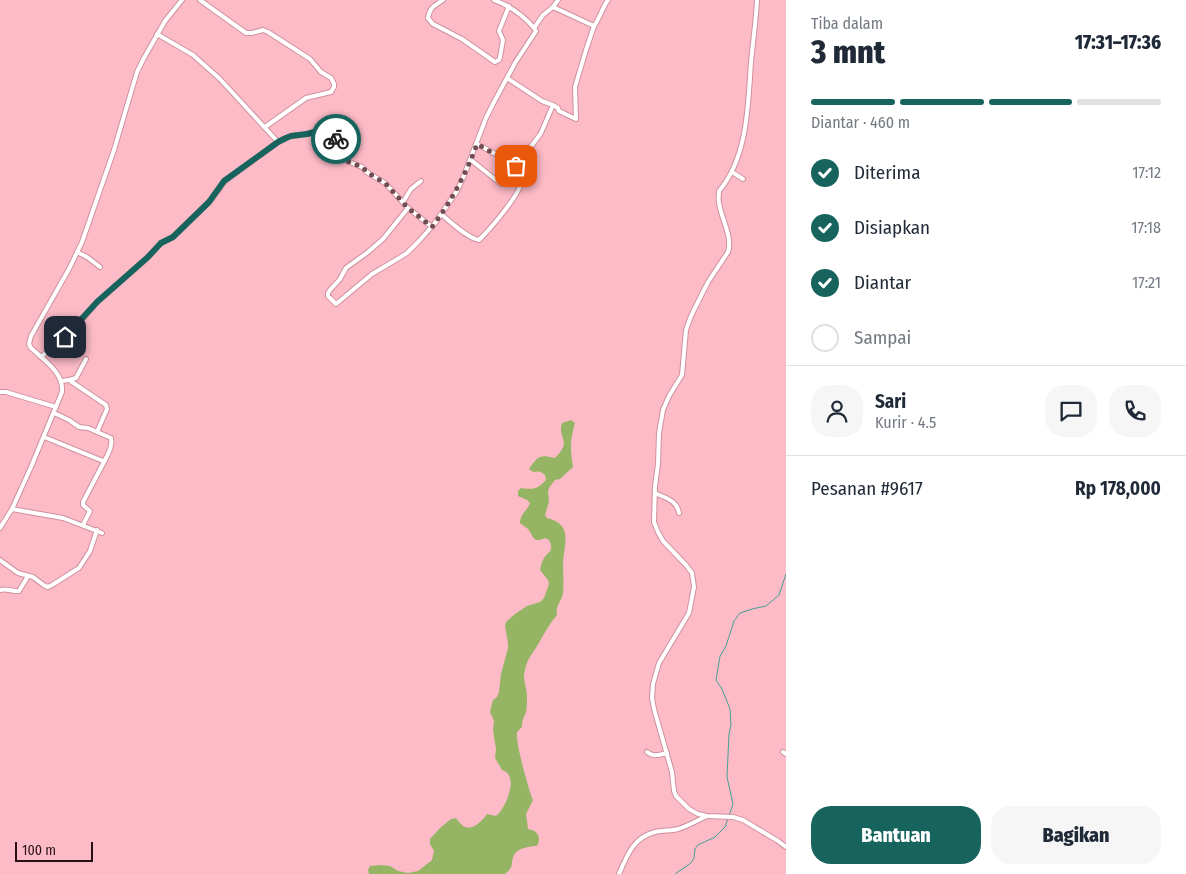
<!DOCTYPE html>
<html lang="id">
<head>
<meta charset="utf-8">
<style>
	body { margin:0; font-family:"Fira Sans Condensed",sans-serif; background:#f6f6f7; color:#1f2937; height:100vh; display:flex; flex-direction:column; font-size:19px; white-space:nowrap }
	* { box-sizing:border-box; margin:0 }
	p { font-size:16px; color:#747a83 }
	.icon { flex:none; width:28px; height:28px; fill:none; stroke:currentColor; stroke-width:2; stroke-linecap:round; stroke-linejoin:round }
	.map { position:relative; flex:1; overflow:hidden }
	.drawer { display:flex; flex-direction:column; background:#fff; width:400px }
	.drawer>* { flex:none }
	.scale { position:absolute; left:15px; bottom:12px; width:78px; box-sizing:border-box; padding-left:5px; border:2px solid #271015; border-top:0; font-size:14px; line-height:18px; white-space:nowrap; color:#271015; -webkit-text-stroke:4px #fcbbc7; paint-order:stroke }
	.pin { position:absolute; display:grid; place-items:center; width:42px; height:42px; color:#fff; margin:-21px; border-radius:10px; box-shadow:0 2px 8px #0006 }
	.courier { position:absolute; display:grid; place-items:center; width:50px; height:50px; margin:-25px; border:4px solid #17645e; border-radius:50%; background:#fff; color:#222; box-shadow:0 1px 6px #0007 }
	.overview em { font-style:normal; font-weight:800 }
	.overview div { display:flex; flex-direction:column-reverse }
	.overview { display:flex; align-items:center; justify-content:space-between; height:85px; padding:0 25px }
	h1 { font-size:32px; font-weight:800; line-height:38px }
	.bar { display:grid; grid-template-columns:repeat(4,1fr); gap:8px 5px; align-content:center; height:60px; padding:0 25px }
	.bar i { height:6px; border-radius:4px; background:#e0e1e3 }
	.bar .selected { background:#17645e }
	.bar p { grid-column:span 4 }
	.line { display:flex; align-items:center; gap:12px; padding:0 25px; border-top:1px solid #e0e1e3 }
	.line div { flex:1 }
	.round { display:grid; place-items:center; flex:none; width:52px; height:52px; border-radius:20px; background:#f6f6f7 }
	ol { padding:0 25px; list-style:none }
	li { display:flex; align-items:center; gap:15px; height:55px }
	li p { margin-inline-start:auto }
	li .icon { padding:5px; border-radius:50%; background:#17645e; color:#fff; stroke-width:4 }
	li:last-child { color:#747a83 }
	li i { width:28px; height:28px; border:2px solid #e0e1e3; border-radius:50% }
	.primary-button { display:flex; gap:10px; margin-top:auto; padding:10px 25px }
	.primary-button a { flex:1; height:58px; border-radius:20px; background:#17645e; color:#fff; font-size:20px; font-weight:800; line-height:58px; text-align:center }
	.primary-button a+a { background:#f6f6f7; color:#1f2937 }
	main { display:flex; flex:1; min-height:0 }
	.map>svg:first-child { display:block }
	.green { fill:#95b564 }
	.lines { fill:none; stroke-linecap:round; stroke-linejoin:round }
	.stream { stroke:#46a097; stroke-width:1 }
	.minor-casing { stroke:#cf919d; stroke-width:6 }
	.minor { stroke:#fff; stroke-width:4 }
	.done { stroke:#724c53; stroke-width:5; stroke-dasharray:0 9 }
	.route { stroke:#17645e; stroke-width:6 }
</style>
</head>
<body>
<main>
<div class="map">
<svg width="786" height="874" viewBox="0 0 786 874">
	<rect width="100%" height="100%" fill="#fcbbc7"/>
	<path class="green" d="M 571,420 L 575,423 C 570,441 570,448 573,467 L 560,479 L 555,480 L 549,488 L 548,492 L 549,502 L 545,515 L 547,518 C 575,525 563,545 563,565 C 563,574 564,584 563,593 C 562,601 555,606 557,615 C 550,623 545,632 540,641 C 532,656 526,658 524,677 C 524,683 527,689 527,696 C 527,701 527,707 526,712 C 524,718 522,719 522,727 C 520,729 518,730 517,733 C 515,741 529,791 533,800 L 526,814 L 528,829 C 537,830 542,837 537,846 C 531,846 517,848 514,855 C 510,864 515,866 505,874 L 369,874 L 368,870 L 370,866 L 380,865 L 390,866 L 398,871 L 408,873 L 418,871 L 432,860 L 434,851 L 430,844 L 430,839 L 440,828 L 451,819 L 456,818 C 458,820 459,823 462,825 C 471,833 482,821 487,814 L 496,816 C 506,808 520,775 502,770 L 495,758 L 496,749 L 493,730 L 494,721 L 490,712 L 493,700 L 497,697 L 499,692 L 501,674 L 508,648 L 508,643 L 505,626 L 506,622 L 515,614 L 527,606 L 540,602 L 544,598 L 549,584 L 548,580 L 540,570 C 541,567 541,563 543,560 C 547,551 555,553 549,540 L 545,538 C 532,544 534,536 528,529 C 527,528 521,524 520,523 C 520,514 527,511 530,503 L 527,500 L 518,496 L 518,491 L 521,488 C 534,490 537,489 546,480 L 545,475 C 541,471 538,471 533,472 L 529,469 C 538,456 539,454 555,458 C 573,440 557,439 562,423 Z"/>
	<g class="lines">
		<path class="stream" d="M 675,874 L 691,863 L 694,858 L 695,849 L 698,845 L 715,837 L 725,827 L 733,804 L 727,777 L 729,734 L 731,725 L 730,709 L 722,689 L 716,680 L 720,656 L 726,646 L 734,621 L 740,613 L 752,609 L 766,606 L 779,595 L 786,574"/>
		<defs>
			<g id="minor">
				<path d="M 200,0 L 246,33 L 252,33 L 263,30 L 268,32 L 310,59 L 321,72 L 331,78 L 334,84 L 334,87 L 331,92 L 306,98 L 265,127"/>
				<path d="M 443,0 C 435,6 430,6 428,18 L 433,24 L 462,39 L 495,62 L 499,60 L 500,57 L 503,40 L 499,31 L 509,6"/>
				<path d="M 494,0 C 510,6 523,15 534,28 L 543,15 L 553,7 L 558,0"/>
				<path d="M 757,0 C 756,21 753,41 751,62 C 748,104 748,157 719,191 C 719,195 718,199 719,203 C 721,218 733,237 728,252 L 708,282 L 691,316 L 686,330 L 682,375 L 669,396 L 663,410 L 659,433 L 658,464 L 655,486 L 654,522 L 658,532 L 663,541 L 686,565 L 692,573 L 694,587 L 689,613 L 659,663 L 653,684 L 652,698 L 654,709 L 672,772 L 674,791 L 676,796 L 689,809 L 698,814 L 707,816 L 733,817 L 743,820 L 778,841 L 786,847"/>
				<path d="M 594,26 C 600,18 602,8 608,0"/>
				<path d="M 157,34 L 193,55 L 220,79 L 278,142"/>
				<path d="M 507,78 L 542,101 L 553,105 L 558,108 L 559,111 L 576,119 L 575,87 L 586,50 L 594,26 L 553,7"/>
				<path d="M 471,160 L 501,184"/>
				<path d="M 516,166 L 520,157 L 533,144 L 541,133 L 553,105"/>
				<path d="M 732,172 L 743,179"/>
				<path d="M 403,202 L 411,189 L 421,181"/>
				<path d="M 408,208 L 383,239 L 368,252 L 346,268 L 340,279 L 330,290 L 328,293 L 328,296 L 336,304 L 372,274 L 394,261 L 407,253 L 419,241 L 435,223 L 457,191 L 463,178 L 486,118 L 493,104 L 515,63 L 536,31 L 534,28"/>
				<path d="M 441,214 C 451,222 467,238 479,240 C 489,230 529,186 522,173 C 518,165 486,149 477,144"/>
				<path d="M 77,252 L 87,257 L 100,267"/>
				<path d="M 41,357 L 75,328 L 97,302 L 146,259 L 161,243 L 173,237 L 211,200 L 225,181 L 278,142 L 286,138 L 291,136 L 307,134 L 326,129 L 334,130 L 339,151 L 347,161 L 362,167 L 368,173 L 385,183 L 408,208 L 432,227"/>
				<path d="M 69,380 L 106,405 L 107,409 L 97,432"/>
				<path d="M 61,381 L 69,380 L 76,378 L 86,359"/>
				<path d="M 0,392 L 6,392 L 56,407"/>
				<path d="M 44,437 L 103,461 L 105,460 C 109,453 113,445 111,438 L 88,428 L 79,427 L 69,420 L 54,413"/>
				<path d="M 655,493 C 665,498 677,500 679,513"/>
				<path d="M 12,509 L 63,518 L 102,533"/>
				<path d="M 83,525 L 90,511 L 83,505 L 83,502 L 105,460"/>
				<path d="M 0,528 L 12,509 L 31,467 L 62,392 C 64,373 44,360 31,348 L 29,344 L 31,336 L 69,269 L 82,242 L 114,150 L 137,72 L 144,58 L 165,21 L 182,0"/>
				<path d="M 0,560 L 18,573 L 33,577 L 45,586 L 48,587 L 52,585 L 79,568 L 90,551 L 97,530"/>
				<path d="M 0,590 C 7,588 13,592 19,591 L 28,576"/>
				<path d="M 647,752 C 653,757 660,755 667,753"/>
				<path d="M 783,752 L 786,754"/>
				<path d="M 619,874 C 627,855 634,837 655,832 C 663,830 671,831 678,829 C 688,826 698,820 707,816"/>
			</g>
		</defs>
		<use href="#minor" class="minor-casing"/>
		<use href="#minor" class="minor"/>
	</g>
	<g class="lines">
		<path class="done" d="M 336,139 L 339,151 L 347,161 L 362,167 L 368,173 L 385,183 L 408,208 L 432,227 C 452,200 465,176 477,144 L 516,166"/>
		<path class="route" d="M 65,337 L 97,302 L 148,257 L 161,243 L 173,237 L 209,202 L 224,181 L 278,142 L 286,138 L 291,136 L 307,134 L 326,129 L 335,131 L 336,139"/>
	</g>
</svg>
<div class="scale">100 m</div>
<div class="pin" style="left:516px;top:166px;background:#ea580c"><svg class="icon" aria-label="bag" viewBox="0 0 24 24"><path d="M5 8h14l-1 12H6zM9 8a3 3 0 0 1 6 0"/></svg></div>
<div class="pin" style="left:65px;top:337px;background:#1f2937"><svg class="icon" aria-label="home" viewBox="0 0 24 24"><path d="M3 11l9-7 9 7M6 9v11h12V9"/></svg></div>
<div class="courier" style="left:336px;top:139px"><svg class="icon" aria-label="bike" viewBox="0 0 24 24"><circle cx="6" cy="16" r="4"/><circle cx="18" cy="16" r="4"/><path d="M6 16l4-8h5l3 8M10 8l3 8H6M13 5h3"/></svg></div>
</div>
<section class="drawer">
<div class="overview"><div><h1>3 mnt</h1><p>Tiba dalam</p></div><em>17:31–17:36</em></div>
<div class="bar"><i class="selected"></i><i class="selected"></i><i class="selected"></i><i></i><p>Diantar · 460 m</p></div>
<ol>
<li><svg class="icon" aria-label="check" viewBox="0 0 24 24"><path d="M5 12l5 5 9-10"/></svg>Diterima<p>17:12</p></li>
<li><svg class="icon" aria-label="check" viewBox="0 0 24 24"><path d="M5 12l5 5 9-10"/></svg>Disiapkan<p>17:18</p></li>
<li><svg class="icon" aria-label="check" viewBox="0 0 24 24"><path d="M5 12l5 5 9-10"/></svg>Diantar<p>17:21</p></li>
<li><i></i>Sampai</li>
</ol>
<div class="line" style="height:90px"><a class="round"><svg class="icon" aria-label="person" viewBox="0 0 24 24"><circle cx="12" cy="8" r="4"/><path d="M4 21q1-7 8-7t8 7"/></svg></a><div><b>Sari</b><p>Kurir · 4.5</p></div><a class="round"><svg class="icon" aria-label="chat" viewBox="0 0 24 24"><path d="M4 5h16v11H9l-5 4z"/></svg></a><a class="round"><svg class="icon" aria-label="phone" viewBox="0 0 24 24"><path d="M5 4h4l2 5-3 2q2 4 5 5l2-3 5 2v4C11 20 4 13 5 4z"/></svg></a></div>
<div class="line" style="height:65px"><div>Pesanan #9617</div><b>Rp 178,000</b></div>
<div class="primary-button"><a>Bantuan</a><a>Bagikan</a></div>
</section>
</main>
</body>
</html>
